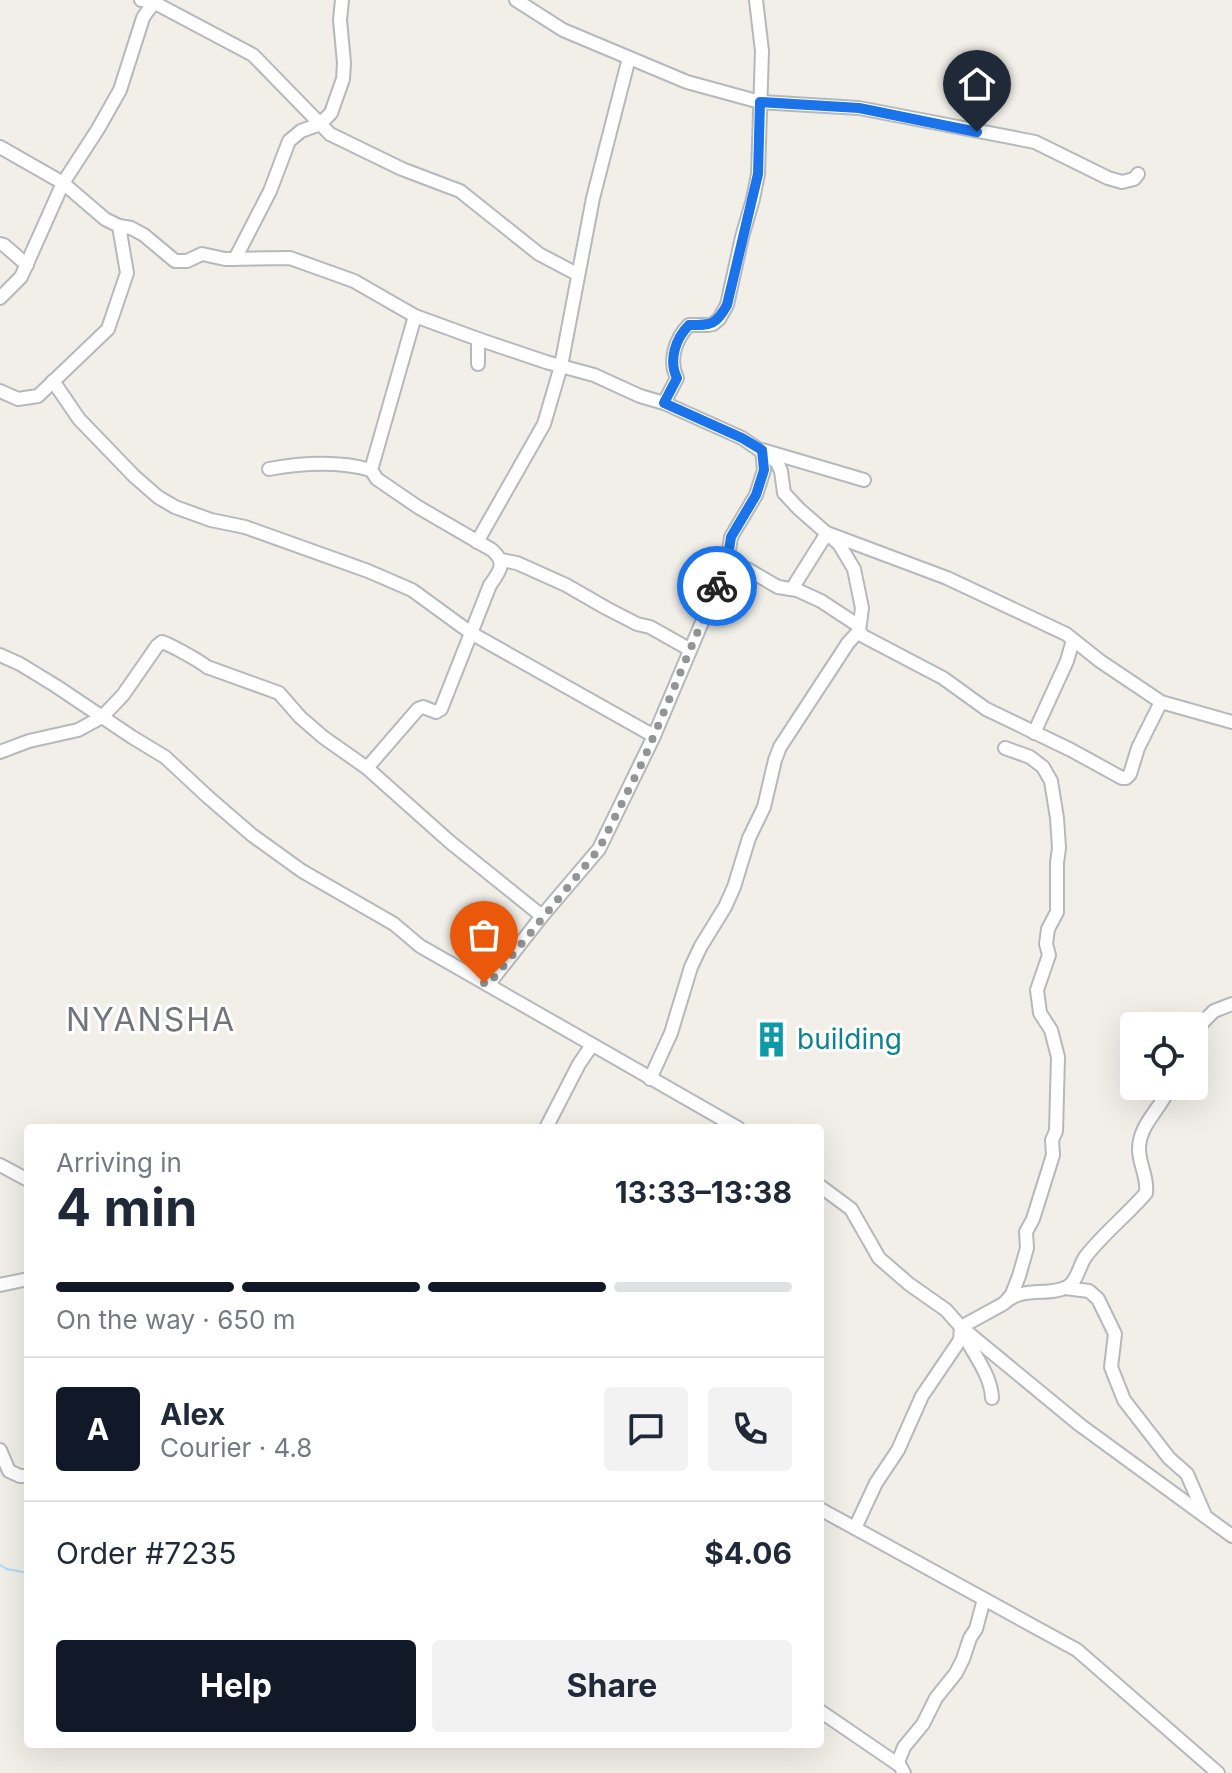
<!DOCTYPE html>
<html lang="en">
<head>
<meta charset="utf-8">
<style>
	body { margin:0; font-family:Inter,sans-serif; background:#f2f2f3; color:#1f2937; height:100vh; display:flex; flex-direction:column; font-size:30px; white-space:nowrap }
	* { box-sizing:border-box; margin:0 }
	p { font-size:26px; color:#747a83 }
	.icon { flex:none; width:44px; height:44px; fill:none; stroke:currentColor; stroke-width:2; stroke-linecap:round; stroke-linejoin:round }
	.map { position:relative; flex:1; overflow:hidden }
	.drawer { position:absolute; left:24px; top:1124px; width:800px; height:624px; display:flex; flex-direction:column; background:#fff; border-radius:8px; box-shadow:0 8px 32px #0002 }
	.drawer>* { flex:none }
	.buttons { position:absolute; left:1120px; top:1012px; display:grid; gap:16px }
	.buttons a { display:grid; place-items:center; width:88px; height:88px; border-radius:8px; background:#fff; box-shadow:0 8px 32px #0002; font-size:40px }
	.pin { position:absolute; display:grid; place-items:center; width:68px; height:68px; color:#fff; margin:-82px -34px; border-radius:50% 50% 50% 0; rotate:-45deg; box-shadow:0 0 8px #0007 }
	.pin .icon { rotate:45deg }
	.courier { position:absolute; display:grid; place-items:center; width:80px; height:80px; margin:-40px; border:6px solid #1a73e8; border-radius:50%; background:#fff; color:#222; box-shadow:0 2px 10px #0007 }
	.head em { font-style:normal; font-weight:700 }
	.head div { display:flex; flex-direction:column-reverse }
	.head { display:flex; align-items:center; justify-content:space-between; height:136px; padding:0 32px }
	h1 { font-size:52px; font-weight:700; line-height:60px }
	.bar { display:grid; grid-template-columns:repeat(4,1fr); gap:12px 8px; align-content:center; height:96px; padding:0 32px }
	.bar i { height:10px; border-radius:6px; background:#e0e1e3 }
	.bar .on { background:#111827 }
	.bar p { grid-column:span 4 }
	.line { display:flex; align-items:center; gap:20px; padding:0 32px; border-top:2px solid #e0e1e3 }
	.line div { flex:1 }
	.round { display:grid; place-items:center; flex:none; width:84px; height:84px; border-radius:8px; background:#f2f2f3 }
	.action { display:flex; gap:16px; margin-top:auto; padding:16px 32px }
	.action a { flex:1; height:92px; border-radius:8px; background:#111827; color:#fff; font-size:32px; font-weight:700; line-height:92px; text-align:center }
	.action a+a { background:#f2f2f3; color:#1f2937 }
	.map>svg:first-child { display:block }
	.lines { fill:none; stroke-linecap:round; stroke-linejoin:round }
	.stream { stroke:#aadaff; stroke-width:2 }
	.minor-casing { stroke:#b5b8bc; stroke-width:16 }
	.minor { stroke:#fff; stroke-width:12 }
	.done { stroke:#929495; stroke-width:8; stroke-dasharray:0 14.4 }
	.route { stroke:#1a73e8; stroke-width:10 }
	.labels { text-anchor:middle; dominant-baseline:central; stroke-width:6; stroke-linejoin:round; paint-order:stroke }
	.culture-label { font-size:28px; fill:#0d838f; stroke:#fff; text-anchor:start }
	.quarter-label { font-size:32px; letter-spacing:2px; fill:#70757a; stroke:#fff }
</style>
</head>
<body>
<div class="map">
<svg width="1232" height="1773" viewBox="0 0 1232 1773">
	<rect width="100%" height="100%" fill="#f1efe8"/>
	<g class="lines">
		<path class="stream" d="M 0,1565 L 7,1569 L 28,1573"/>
		<defs>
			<g id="minor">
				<path d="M 141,0 L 155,3 L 253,55 L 330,134 L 402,169 L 460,191 L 539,254 L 577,274"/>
				<path d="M 516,0 L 563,30 L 687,82 L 760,102 L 859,108 L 1035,142 L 1108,178 L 1122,182 L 1134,179 L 1138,174"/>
				<path d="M 756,0 L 762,51 L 758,174 L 753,199 L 742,237 L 727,305 L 719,319 L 713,324 L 708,325 L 689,325 C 676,338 668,360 677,378 L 664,403 L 742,438 L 777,462 L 781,471 L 784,493 L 799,509 L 839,544 L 854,569 L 862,608 L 859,631 L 863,636 L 943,678 L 986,709 L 1071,750 L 1122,778 L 1126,778 L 1130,774 L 1138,748 L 1161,702"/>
				<path d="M 0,147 L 63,183 L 105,219 L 119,226 L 131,228 L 144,235 L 175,261 L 187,261 L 202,254 L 225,259 L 290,258 L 354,281 L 415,316 L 478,339"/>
				<path d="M 0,244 L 4,245 L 27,265"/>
				<path d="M 235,259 L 270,191 L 289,141 L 301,131 L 320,124 L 331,113 L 343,79 L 344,63 L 340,20 L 342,0"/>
				<path d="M 0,298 L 21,277 L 63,183 L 98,129 L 120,90 L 143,18 C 146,12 154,4 156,0"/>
				<path d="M 478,364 L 478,339 L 546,362 L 594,375 L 640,396 L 664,403"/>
				<path d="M 53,381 L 79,419 L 134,476 L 158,497 L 175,507 L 211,520 L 245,527 L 368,571 L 412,590 L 471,633 L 654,736"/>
				<path d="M 0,391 L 18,399 L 38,396 L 108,329 L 127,273 L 119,226"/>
				<path d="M 269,469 C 302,463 339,461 371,470"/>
				<path d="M 477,542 L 544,424 L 561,366 L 593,198 L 629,58"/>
				<path d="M 501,560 L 517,563 L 566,585 L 606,608 L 637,624 L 650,627 L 689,649"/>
				<path d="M 727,563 L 747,569 L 778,587 L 797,590"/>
				<path d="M 859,626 L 821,601 L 797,590 L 795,584 L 827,533 L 947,578 L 1066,634 L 1100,661 L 1161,702 L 1232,722"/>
				<path d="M 0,655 L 20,664 L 56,686 L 132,737 L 165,757 L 208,797 L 252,835 L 302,871 L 394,924 L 420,946 L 738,1128"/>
				<path d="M 1034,733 L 1067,661 L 1073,640"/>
				<path d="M 1005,748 L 1030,757 L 1043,767 L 1051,781 L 1057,818 L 1059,848 L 1057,863 L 1057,912 L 1048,929 L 1046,944 L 1049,955 L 1037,990 L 1040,1013 L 1051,1030 L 1058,1057 L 1056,1131 L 1052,1140 L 1053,1155 L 1033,1219 L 1026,1232 L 1027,1248 L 1019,1276 L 1012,1294 L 1008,1299"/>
				<path d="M 0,752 L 29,741 L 78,730 L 102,717 L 123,695 L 157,646 L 162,642 C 169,644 200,661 207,667 L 279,693 L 300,717 L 323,737 L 367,768 L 450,842 L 542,916"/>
				<path d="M 367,768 L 418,709 L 423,707 L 436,712 L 441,709 L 490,585 C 500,571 507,563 492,550 L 418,507 L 377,479 L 371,470 L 415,316"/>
				<path d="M 488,985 L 542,916 L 599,849 L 654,736 L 727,563 L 731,537 L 756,495 L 764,470 L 762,450 L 864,480"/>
				<path d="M 1194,1031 L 1214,1011 L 1232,1004"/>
				<path d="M 650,1079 L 671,1033 L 691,967 L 701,946 L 725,907 L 734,887 L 749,838 L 764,807 L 775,760 L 780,747 L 848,643 L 859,631"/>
				<path d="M 546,1128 L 579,1064 L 592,1045"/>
				<path d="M 0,1165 L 28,1180"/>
				<path d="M 820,1186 L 851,1209 L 879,1258 L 909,1284 L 946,1310 L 961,1327 L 1080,1425 L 1232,1536"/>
				<path d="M 0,1285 L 28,1279"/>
				<path d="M 1065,1288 L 1089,1291 L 1098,1299 L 1115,1334 L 1111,1367 L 1124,1400 L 1169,1458 L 1187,1474 L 1204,1513"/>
				<path d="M 961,1327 L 1003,1304 C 1022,1285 1048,1297 1067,1287 C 1078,1281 1079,1265 1086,1256 C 1103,1234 1128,1214 1146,1193 C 1148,1176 1139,1165 1139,1149 C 1139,1124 1162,1108 1170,1086"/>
				<path d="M 962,1330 C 971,1352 991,1373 992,1398"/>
				<path d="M 0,1450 L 9,1471 L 20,1476 L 28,1476"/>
				<path d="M 820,1509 L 1077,1650 L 1218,1773"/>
				<path d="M 855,1528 L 876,1483 L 898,1450 L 922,1396 L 960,1340 L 961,1327"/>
				<path d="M 820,1711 L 899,1765"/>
				<path d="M 904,1773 L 898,1762 L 904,1747 L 923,1724 L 936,1698 L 956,1673 L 963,1659 L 970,1638 L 976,1629 L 984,1599"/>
			</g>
		</defs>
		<use href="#minor" class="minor-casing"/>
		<use href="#minor" class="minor"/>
	</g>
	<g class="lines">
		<path class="done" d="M 484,983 L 488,985 L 599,849 L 644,759 L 717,586"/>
		<path class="route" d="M 717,586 L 727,563 L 731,537 L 756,495 L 764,470 L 762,450 L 742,438 L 664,403 L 677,378 C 668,360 676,338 689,325 C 712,325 716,325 727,305 L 758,174 L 760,102 L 859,108 L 977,132"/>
	</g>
	<defs>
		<symbol id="building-bare" viewBox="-9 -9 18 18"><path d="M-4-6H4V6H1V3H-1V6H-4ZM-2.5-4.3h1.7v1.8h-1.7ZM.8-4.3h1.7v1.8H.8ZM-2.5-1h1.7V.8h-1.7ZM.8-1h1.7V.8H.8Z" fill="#0f9aa8" stroke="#fff" stroke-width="2.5" paint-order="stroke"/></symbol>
	</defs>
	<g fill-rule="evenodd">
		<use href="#building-bare" x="746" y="1014" width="51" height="51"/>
	</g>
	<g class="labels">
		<g class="culture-label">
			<text x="797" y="1039">building</text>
		</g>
		<g class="quarter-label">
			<text x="151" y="1019">NYANSHA</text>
		</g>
	</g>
</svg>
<div class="buttons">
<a><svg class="icon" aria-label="locate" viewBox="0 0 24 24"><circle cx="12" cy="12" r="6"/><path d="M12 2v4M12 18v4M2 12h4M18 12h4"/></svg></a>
</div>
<div class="pin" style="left:484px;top:983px;background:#ea580c"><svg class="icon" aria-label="bag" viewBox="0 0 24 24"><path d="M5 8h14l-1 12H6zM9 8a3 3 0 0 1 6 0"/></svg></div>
<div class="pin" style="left:977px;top:132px;background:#1f2937"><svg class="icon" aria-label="home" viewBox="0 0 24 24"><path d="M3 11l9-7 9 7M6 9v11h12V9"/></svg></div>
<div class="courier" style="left:717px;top:586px"><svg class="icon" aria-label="bike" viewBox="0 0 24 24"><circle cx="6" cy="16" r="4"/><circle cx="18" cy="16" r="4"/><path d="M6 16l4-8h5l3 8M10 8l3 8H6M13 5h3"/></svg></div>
<section class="drawer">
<div class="head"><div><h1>4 min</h1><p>Arriving in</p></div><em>13:33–13:38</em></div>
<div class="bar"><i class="on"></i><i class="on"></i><i class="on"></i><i></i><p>On the way · 650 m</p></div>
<div class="line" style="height:144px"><b class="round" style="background:#111827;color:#fff">A</b><div><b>Alex</b><p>Courier · 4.8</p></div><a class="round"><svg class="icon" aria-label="chat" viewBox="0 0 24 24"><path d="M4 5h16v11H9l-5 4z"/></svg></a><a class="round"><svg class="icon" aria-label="phone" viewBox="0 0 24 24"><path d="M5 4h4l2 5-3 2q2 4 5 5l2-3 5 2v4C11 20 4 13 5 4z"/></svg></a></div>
<div class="line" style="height:104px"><div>Order #7235</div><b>$4.06</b></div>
<div class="action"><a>Help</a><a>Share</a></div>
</section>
</div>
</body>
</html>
